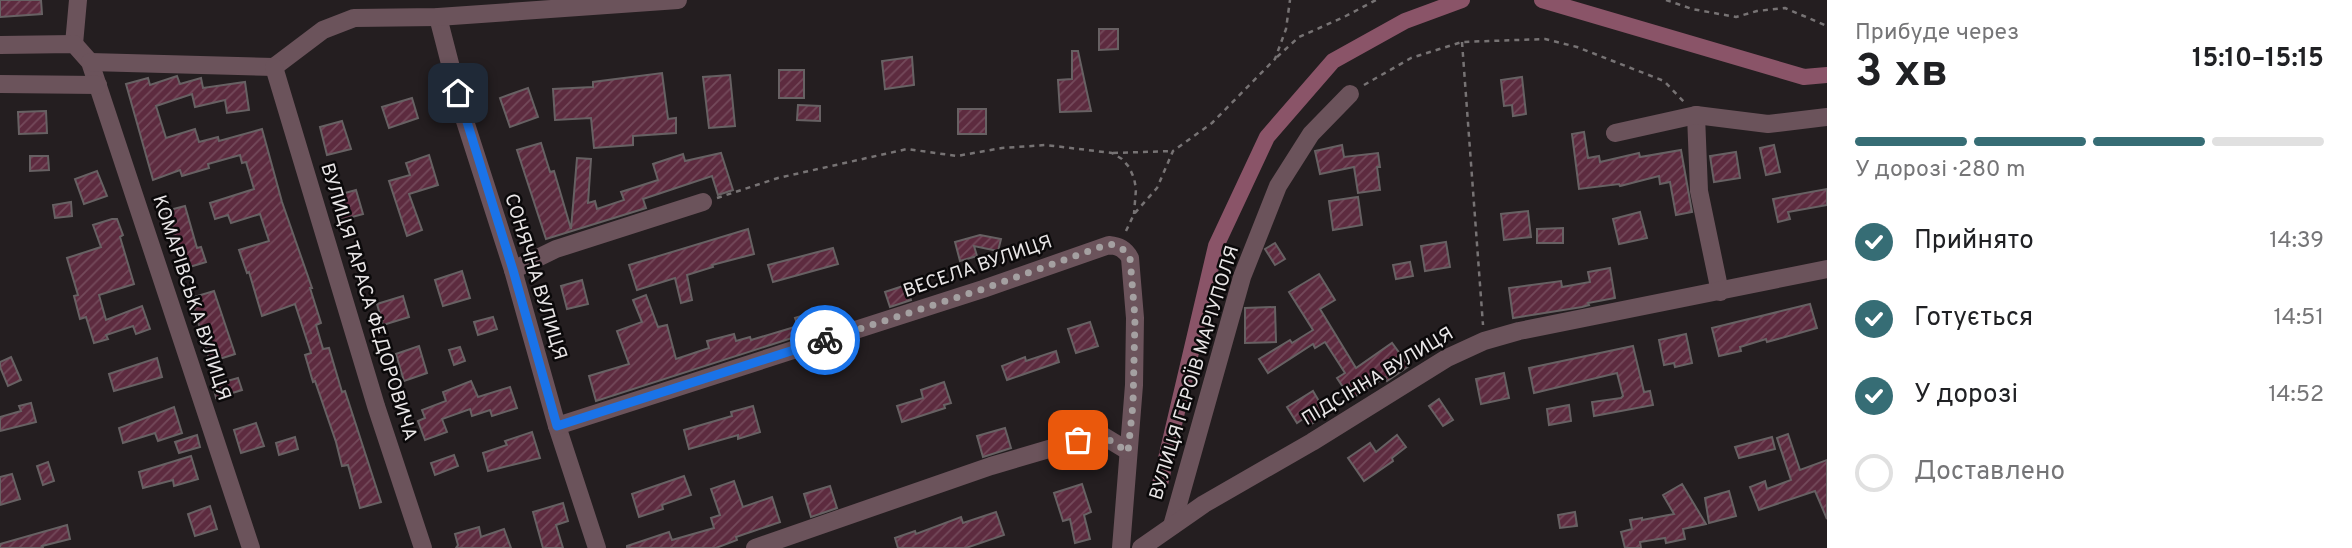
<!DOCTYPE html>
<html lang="uk">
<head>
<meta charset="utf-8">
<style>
	body { margin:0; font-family:Overpass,sans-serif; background:#f6f6f6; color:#202124; height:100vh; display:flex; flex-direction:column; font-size:26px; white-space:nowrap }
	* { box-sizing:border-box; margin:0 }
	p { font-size:23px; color:#757577 }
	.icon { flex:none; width:38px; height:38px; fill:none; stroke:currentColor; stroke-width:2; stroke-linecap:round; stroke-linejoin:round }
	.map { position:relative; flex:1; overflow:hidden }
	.details { display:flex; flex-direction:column; background:#fff; width:525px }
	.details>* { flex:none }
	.pin { position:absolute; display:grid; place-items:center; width:60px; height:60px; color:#fff; margin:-30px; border-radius:14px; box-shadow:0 4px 10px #0006 }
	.courier { position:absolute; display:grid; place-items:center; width:70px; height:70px; margin:-35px; border:5px solid #1a73e8; border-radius:50%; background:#fff; color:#222; box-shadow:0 2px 9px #0007 }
	.head em { font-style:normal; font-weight:700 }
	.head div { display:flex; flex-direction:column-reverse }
	.head { display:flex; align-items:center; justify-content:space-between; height:119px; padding:0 28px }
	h1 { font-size:46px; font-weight:700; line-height:52px }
	.bar { display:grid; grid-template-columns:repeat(4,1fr); gap:10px 7px; align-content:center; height:84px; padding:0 28px }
	.bar i { height:9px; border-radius:5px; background:#e0e0e0 }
	.bar .on { background:#366d75 }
	.bar p { grid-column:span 4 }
	ol { padding:0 28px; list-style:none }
	li { display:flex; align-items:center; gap:21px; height:77px }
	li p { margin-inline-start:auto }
	li .icon { padding:7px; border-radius:50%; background:#366d75; color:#fff; stroke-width:4 }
	li:last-child { color:#757577 }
	li i { width:38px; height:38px; border:4px solid #e0e0e0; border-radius:50% }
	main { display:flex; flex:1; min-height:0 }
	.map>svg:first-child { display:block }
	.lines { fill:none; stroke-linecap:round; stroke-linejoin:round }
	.canal { stroke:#8a5468; stroke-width:16 }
	.building { fill:url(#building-hatch); stroke:#676163; stroke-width:2 }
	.path { stroke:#777374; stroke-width:2.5; stroke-dasharray:5 5; stroke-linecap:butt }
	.minor { stroke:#6b535b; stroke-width:18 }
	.done { stroke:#a4a0a1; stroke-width:7; stroke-dasharray:0 12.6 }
	.route { stroke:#1a73e8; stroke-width:9 }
	.labels { text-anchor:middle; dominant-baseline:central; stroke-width:5; stroke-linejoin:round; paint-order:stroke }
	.street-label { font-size:19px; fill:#e9e6e7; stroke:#0b090a }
</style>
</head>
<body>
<main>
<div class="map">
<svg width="1827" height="548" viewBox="0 0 1827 548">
	<defs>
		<pattern id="building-hatch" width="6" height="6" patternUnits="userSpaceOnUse" patternTransform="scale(1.75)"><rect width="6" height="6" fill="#5d2b3f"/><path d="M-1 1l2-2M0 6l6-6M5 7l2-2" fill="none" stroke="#744a5b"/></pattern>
	</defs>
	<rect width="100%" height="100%" fill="#241e20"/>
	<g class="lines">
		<g class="canal">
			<path d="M 1542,0 L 1804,77 L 1827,75"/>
			<path d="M 1160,484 L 1216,246 L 1267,137 L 1333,61 L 1405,21 L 1462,0"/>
		</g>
	</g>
	<g class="building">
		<path d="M 0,0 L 41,0 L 42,14 L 0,17 Z"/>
		<path d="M 1099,29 L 1118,29 L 1118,49 L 1099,50 Z"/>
		<path d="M 1072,51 L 1078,51 L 1091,111 L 1060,112 L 1058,80 L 1072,79 Z"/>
		<path d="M 912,57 L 914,85 L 885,89 L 882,61 Z"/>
		<rect x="779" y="70" width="25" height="28"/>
		<path d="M 662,73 L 668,119 L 676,118 L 676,133 L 633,136 L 633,145 L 594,148 L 591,118 L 555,120 L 553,89 L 593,87 L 593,82 Z"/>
		<path d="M 730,75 L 735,126 L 709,128 L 703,77 Z"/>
		<path d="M 177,76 L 180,84 L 201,78 L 203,88 L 245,82 L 249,110 L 227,113 L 225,100 L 195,107 L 192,94 L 156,106 L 166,138 L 195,129 L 199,142 L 218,137 L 219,141 L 262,129 L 282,202 L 312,288 L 310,288 L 321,323 L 316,325 L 323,349 L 329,348 L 342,392 L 345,391 L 381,502 L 360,508 L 348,465 L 342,466 L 336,442 L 315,381 L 313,382 L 305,355 L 311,353 L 295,304 L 262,316 L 249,272 L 247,273 L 239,250 L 269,241 L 260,214 L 231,223 L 228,215 L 215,219 L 210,203 L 254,189 L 246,162 L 242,163 L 240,155 L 208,164 L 209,168 L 182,176 L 180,170 L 153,180 L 126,84 L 148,78 L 150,85 Z"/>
		<path d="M 1522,77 L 1526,114 L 1513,116 L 1512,105 L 1504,106 L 1501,80 Z"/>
		<path d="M 528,88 L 538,117 L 510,127 L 500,98 Z"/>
		<path d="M 412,98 L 418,118 L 389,128 L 382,107 Z"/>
		<path d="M 798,105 L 820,106 L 820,121 L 797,120 Z"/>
		<rect x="958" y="109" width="28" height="25"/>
		<path d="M 46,111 L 47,133 L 19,134 L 18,112 Z"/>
		<path d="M 342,121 L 351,149 L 327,155 L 320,127 Z"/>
		<path d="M 1584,132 L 1588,158 L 1599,156 L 1600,162 L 1639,153 L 1640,157 L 1681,150 L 1692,212 L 1676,215 L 1670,182 L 1660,184 L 1659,176 L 1620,186 L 1619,184 L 1579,189 L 1572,134 Z"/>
		<path d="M 541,143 L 550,172 L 554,171 L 571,229 L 577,158 L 591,159 L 588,203 L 595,201 L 597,209 L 624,200 L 621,192 L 658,180 L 653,164 L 683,154 L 685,161 L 721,153 L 733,190 L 718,195 L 712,176 L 643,199 L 646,208 L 546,239 L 517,150 Z"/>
		<path d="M 1342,145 L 1344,157 L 1378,153 L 1380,167 L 1377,167 L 1380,190 L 1358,193 L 1354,167 L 1320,174 L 1315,151 Z"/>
		<path d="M 1774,145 L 1780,172 L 1766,175 L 1760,148 Z"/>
		<path d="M 1736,152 L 1740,178 L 1714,182 L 1710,156 Z"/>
		<path d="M 429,155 L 438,185 L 409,194 L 422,230 L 407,236 L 389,181 L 410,175 L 406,163 Z"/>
		<path d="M 30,156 L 48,156 L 49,170 L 30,171 Z"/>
		<path d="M 97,171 L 107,196 L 84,204 L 75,179 Z"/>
		<path d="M 1827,189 L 1827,205 L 1788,212 L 1790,219 L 1778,222 L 1773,199 Z"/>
		<path d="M 356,190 L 363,214 L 341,220 L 334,196 Z"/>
		<path d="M 1358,197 L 1362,225 L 1333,230 L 1329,201 Z"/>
		<path d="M 71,202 L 72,216 L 55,218 L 53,205 Z"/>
		<path d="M 185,206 L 197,248 L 201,247 L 206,262 L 183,269 L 166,211 Z"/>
		<path d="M 1528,211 L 1531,237 L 1504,240 L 1501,214 Z"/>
		<path d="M 1640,212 L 1647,238 L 1619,244 L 1613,219 Z"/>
		<path d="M 112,219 L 117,219 L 123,235 L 120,237 L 134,284 L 99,295 L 106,320 L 142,306 L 150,329 L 136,334 L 133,326 L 106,335 L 108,339 L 94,343 L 86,317 L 80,319 L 74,296 L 78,295 L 67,258 L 101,247 L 93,225 Z"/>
		<path d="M 1563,228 L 1563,243 L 1537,243 L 1537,229 Z"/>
		<path d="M 748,229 L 754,254 L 712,265 L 713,267 L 687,275 L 692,300 L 681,303 L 675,278 L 637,290 L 629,265 Z"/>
		<path d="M 980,235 L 1001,239 L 998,251 L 974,246 L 977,256 L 960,261 L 955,242 Z"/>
		<path d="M 1446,242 L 1450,267 L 1425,271 L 1421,246 Z"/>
		<path d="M 1275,243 L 1285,259 L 1275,265 L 1265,249 Z"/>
		<path d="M 833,248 L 838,264 L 773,282 L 768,265 Z"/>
		<path d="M 1410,262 L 1413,276 L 1396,279 L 1393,265 Z"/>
		<path d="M 1610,268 L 1615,298 L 1588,303 L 1589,305 L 1582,307 L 1513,318 L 1509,288 L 1561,281 L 1562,287 L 1590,282 L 1588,272 Z"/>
		<path d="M 462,271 L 470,298 L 443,306 L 435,280 Z"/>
		<path d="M 1319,274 L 1335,300 L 1320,309 L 1356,368 L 1392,343 L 1409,366 L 1387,381 L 1385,377 L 1351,399 L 1337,378 L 1345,373 L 1325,342 L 1315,348 L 1313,344 L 1268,373 L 1259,359 L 1290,340 L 1292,343 L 1313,330 L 1289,292 Z"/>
		<path d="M 582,280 L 588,304 L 567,309 L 561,286 Z"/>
		<path d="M 906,285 L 911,300 L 890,307 L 885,292 Z"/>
		<path d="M 214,291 L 235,354 L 210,362 L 191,298 Z"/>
		<path d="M 646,295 L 658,327 L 667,325 L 676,359 L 709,348 L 707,341 L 734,334 L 736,341 L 750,337 L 751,340 L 798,326 L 795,318 L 821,310 L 826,327 L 596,401 L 589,376 L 629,364 L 617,331 L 642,322 L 633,300 Z"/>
		<path d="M 403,296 L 409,317 L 383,325 L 377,304 Z"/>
		<path d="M 1810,304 L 1817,328 L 1767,342 L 1766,339 L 1740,347 L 1741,351 L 1719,356 L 1712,328 Z"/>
		<path d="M 1275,307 L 1276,342 L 1245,343 L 1245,308 Z"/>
		<path d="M 493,317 L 497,329 L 478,335 L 474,322 Z"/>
		<path d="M 1090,322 L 1098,346 L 1076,353 L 1068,329 Z"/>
		<path d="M 1686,334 L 1692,363 L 1675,367 L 1674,363 L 1664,365 L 1659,340 Z"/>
		<path d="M 419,346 L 427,373 L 404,381 L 396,354 Z"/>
		<path d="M 1633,346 L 1644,392 L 1650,391 L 1653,405 L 1594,416 L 1592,402 L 1621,398 L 1623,396 L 1617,373 L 1534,393 L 1529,368 Z"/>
		<path d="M 460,347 L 465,361 L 454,365 L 449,350 Z"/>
		<path d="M 1056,351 L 1059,362 L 1007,380 L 1002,366 L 1025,357 L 1026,361 Z"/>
		<path d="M 11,357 L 21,380 L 8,386 L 0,367 L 0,362 Z"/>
		<path d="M 157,358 L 162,377 L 114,391 L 109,374 Z"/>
		<path d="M 1504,373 L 1509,398 L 1481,404 L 1476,379 Z"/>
		<path d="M 238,378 L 242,390 L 216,398 L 213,385 Z"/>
		<path d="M 471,381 L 478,397 L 510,387 L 517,408 L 492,416 L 490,410 L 472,416 L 470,409 L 442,419 L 447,432 L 425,440 L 418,421 L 425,418 L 422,410 L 446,401 L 443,392 Z"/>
		<path d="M 944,382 L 951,403 L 944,405 L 945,408 L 902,422 L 897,406 L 923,398 L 921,390 Z"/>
		<path d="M 1313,391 L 1327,415 L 1308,426 L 1303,419 L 1297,423 L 1287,407 Z"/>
		<path d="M 1439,399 L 1453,420 L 1443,426 L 1429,406 Z"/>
		<path d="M 31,403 L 36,422 L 0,431 L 0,417 L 21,411 L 19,406 Z"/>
		<path d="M 1569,405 L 1571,421 L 1549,425 L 1547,409 Z"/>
		<path d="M 753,406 L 760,432 L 738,439 L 738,435 L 689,449 L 684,430 L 732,416 L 731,412 Z"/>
		<path d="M 174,407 L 182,433 L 158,441 L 155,433 L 123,443 L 119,428 Z"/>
		<path d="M 256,423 L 264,446 L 241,453 L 234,430 Z"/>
		<path d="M 1005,428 L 1011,448 L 983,457 L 977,436 Z"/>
		<path d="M 532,432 L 540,458 L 488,471 L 483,453 L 507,445 L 505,441 Z"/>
		<path d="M 1788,434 L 1800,470 L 1827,460 L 1827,519 L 1815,491 L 1759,510 L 1750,487 L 1765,481 L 1767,489 L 1791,480 L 1777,438 Z"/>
		<path d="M 197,435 L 200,447 L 179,453 L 175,442 Z"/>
		<path d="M 1397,435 L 1406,447 L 1392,458 L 1393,461 L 1364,481 L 1348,458 L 1370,443 L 1376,452 Z"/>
		<path d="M 295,437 L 298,449 L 279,455 L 276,443 Z"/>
		<path d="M 1772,437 L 1775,449 L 1739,458 L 1735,447 Z"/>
		<path d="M 454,455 L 458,466 L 435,475 L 431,463 Z"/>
		<path d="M 191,456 L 198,479 L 174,486 L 173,480 L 143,488 L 139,472 Z"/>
		<path d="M 48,462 L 54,481 L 43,485 L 37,466 Z"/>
		<path d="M 12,474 L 20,499 L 0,505 L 0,477 Z"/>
		<path d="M 684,476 L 691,495 L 662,505 L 663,509 L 639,517 L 632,494 Z"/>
		<path d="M 734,481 L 743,507 L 772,497 L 780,522 L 736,537 L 737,540 L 716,548 L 627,548 L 627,546 L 669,532 L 672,540 L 714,528 L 711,518 L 720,515 L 711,489 Z"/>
		<path d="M 1082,484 L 1091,512 L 1084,515 L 1090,539 L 1075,543 L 1070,519 L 1063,521 L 1054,493 Z"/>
		<path d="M 1682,484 L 1706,524 L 1683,529 L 1685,539 L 1666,543 L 1665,538 L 1640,542 L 1641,548 L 1625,548 L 1621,532 L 1632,529 L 1630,520 L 1642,518 L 1642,520 L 1674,514 L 1663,495 Z"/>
		<path d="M 830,486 L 837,508 L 811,517 L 804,494 Z"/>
		<path d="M 1729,491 L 1736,516 L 1709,523 L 1705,498 Z"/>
		<path d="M 563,503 L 568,521 L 556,525 L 563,548 L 543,548 L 533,512 Z"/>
		<path d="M 210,506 L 217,529 L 195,536 L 188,514 Z"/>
		<path d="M 996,512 L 1004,535 L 966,548 L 898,548 L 895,538 L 915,531 L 916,534 L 961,517 L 963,523 Z"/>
		<path d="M 1575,512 L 1577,526 L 1560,528 L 1558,515 Z"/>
		<path d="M 67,525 L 70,539 L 42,546 L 43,548 L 0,548 L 0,544 Z"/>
		<path d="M 479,527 L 481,537 L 504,529 L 511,548 L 456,548 L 458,545 L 455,534 Z"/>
	</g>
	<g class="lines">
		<g class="path">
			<path d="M 1666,0 L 1692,9 L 1736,17 L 1757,11 L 1785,8 L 1827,26"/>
			<path d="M 1462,42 L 1483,325"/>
			<path d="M 1277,57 L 1299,37 L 1344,17 L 1376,0"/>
			<path d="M 1364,85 L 1411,58 L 1462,42 L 1545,39 L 1577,47 L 1664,81 L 1684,102"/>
			<path d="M 1113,153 L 1173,151"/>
			<path d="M 717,198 L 778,178 L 907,149 L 957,156 L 1002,148 L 1046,145 L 1112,153 L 1122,159 L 1129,167 L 1134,178 L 1136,189 L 1134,214"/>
			<path d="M 1126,231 L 1134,214 L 1157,188 L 1173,151 L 1212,123 L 1275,59 L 1286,29 L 1290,0"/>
		</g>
		<g class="minor">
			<path d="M 438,17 L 464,118 L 513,270 L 557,426 L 597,548"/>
			<path d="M 74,44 L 78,0"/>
			<path d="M 0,45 L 74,44 L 90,62 L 251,548"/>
			<path d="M 90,62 L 274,67 L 323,30 L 354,18 L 438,17 L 678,0"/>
			<path d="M 274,67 L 376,406 L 423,548"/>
			<path d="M 0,84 L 98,85"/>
			<path d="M 1696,115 L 1699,191 L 1720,292"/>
			<path d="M 1615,133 L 1696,115 L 1768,124 L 1827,117"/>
			<path d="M 513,270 L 556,249 L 703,202"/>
			<path d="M 557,426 L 983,289 L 1109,245 C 1119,246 1125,249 1130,258 L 1135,318 L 1134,385 L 1121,548"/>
			<path d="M 1172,526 L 1242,277 L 1278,186 L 1311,134 L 1350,94"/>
			<path d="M 755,548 L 991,466 L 1100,434 L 1128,451"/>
			<path d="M 1141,548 L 1204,504 L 1312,442 L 1447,358 L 1484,341 L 1519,331 L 1827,269"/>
		</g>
	</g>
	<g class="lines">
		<path class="done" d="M 825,340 L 983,289 L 1109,244 C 1119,246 1125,249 1130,258 L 1135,318 L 1133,404 L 1128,452 L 1100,434 L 1078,440"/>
		<path class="route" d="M 458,93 L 513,270 L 557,426 L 825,340"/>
	</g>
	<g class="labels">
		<g class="street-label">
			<text transform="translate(978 267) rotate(-19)">ВЕСЕЛА ВУЛИЦЯ</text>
			<text transform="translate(535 277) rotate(73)">СОНЯЧНА ВУЛИЦЯ</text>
			<text transform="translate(191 298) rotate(72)">КОМАРІВСЬКА ВУЛИЦЯ</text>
			<text transform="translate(368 302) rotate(73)">ВУЛИЦЯ ТАРАСА ФЕДОРОВИЧА</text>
			<text transform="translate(1195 373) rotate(-73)">ВУЛИЦЯ ГЕРОЇВ МАРІУПОЛЯ</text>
			<text transform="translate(1378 377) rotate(-31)">ПІДСІННА ВУЛИЦЯ</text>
		</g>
	</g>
</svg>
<div class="pin" style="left:1078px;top:440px;background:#ea580c"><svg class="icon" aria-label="bag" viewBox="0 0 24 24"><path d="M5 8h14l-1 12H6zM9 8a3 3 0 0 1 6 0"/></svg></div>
<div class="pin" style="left:458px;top:93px;background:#1f2937"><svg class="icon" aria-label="home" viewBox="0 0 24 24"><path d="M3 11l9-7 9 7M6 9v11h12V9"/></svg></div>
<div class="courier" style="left:825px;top:340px"><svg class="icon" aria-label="bike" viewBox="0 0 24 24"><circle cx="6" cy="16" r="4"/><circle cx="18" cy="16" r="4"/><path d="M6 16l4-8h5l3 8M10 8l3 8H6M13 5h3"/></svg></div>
</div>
<section class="details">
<div class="head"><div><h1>3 хв</h1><p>Прибуде через</p></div><em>15:10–15:15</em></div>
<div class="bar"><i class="on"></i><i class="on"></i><i class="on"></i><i></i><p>У дорозі · 280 m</p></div>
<ol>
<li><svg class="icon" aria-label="check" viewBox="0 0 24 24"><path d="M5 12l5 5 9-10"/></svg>Прийнято<p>14:39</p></li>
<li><svg class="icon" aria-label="check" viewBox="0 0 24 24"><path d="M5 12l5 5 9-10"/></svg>Готується<p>14:51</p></li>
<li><svg class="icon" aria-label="check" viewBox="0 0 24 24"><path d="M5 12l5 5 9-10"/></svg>У дорозі<p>14:52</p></li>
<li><i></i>Доставлено</li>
</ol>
</section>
</main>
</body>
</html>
